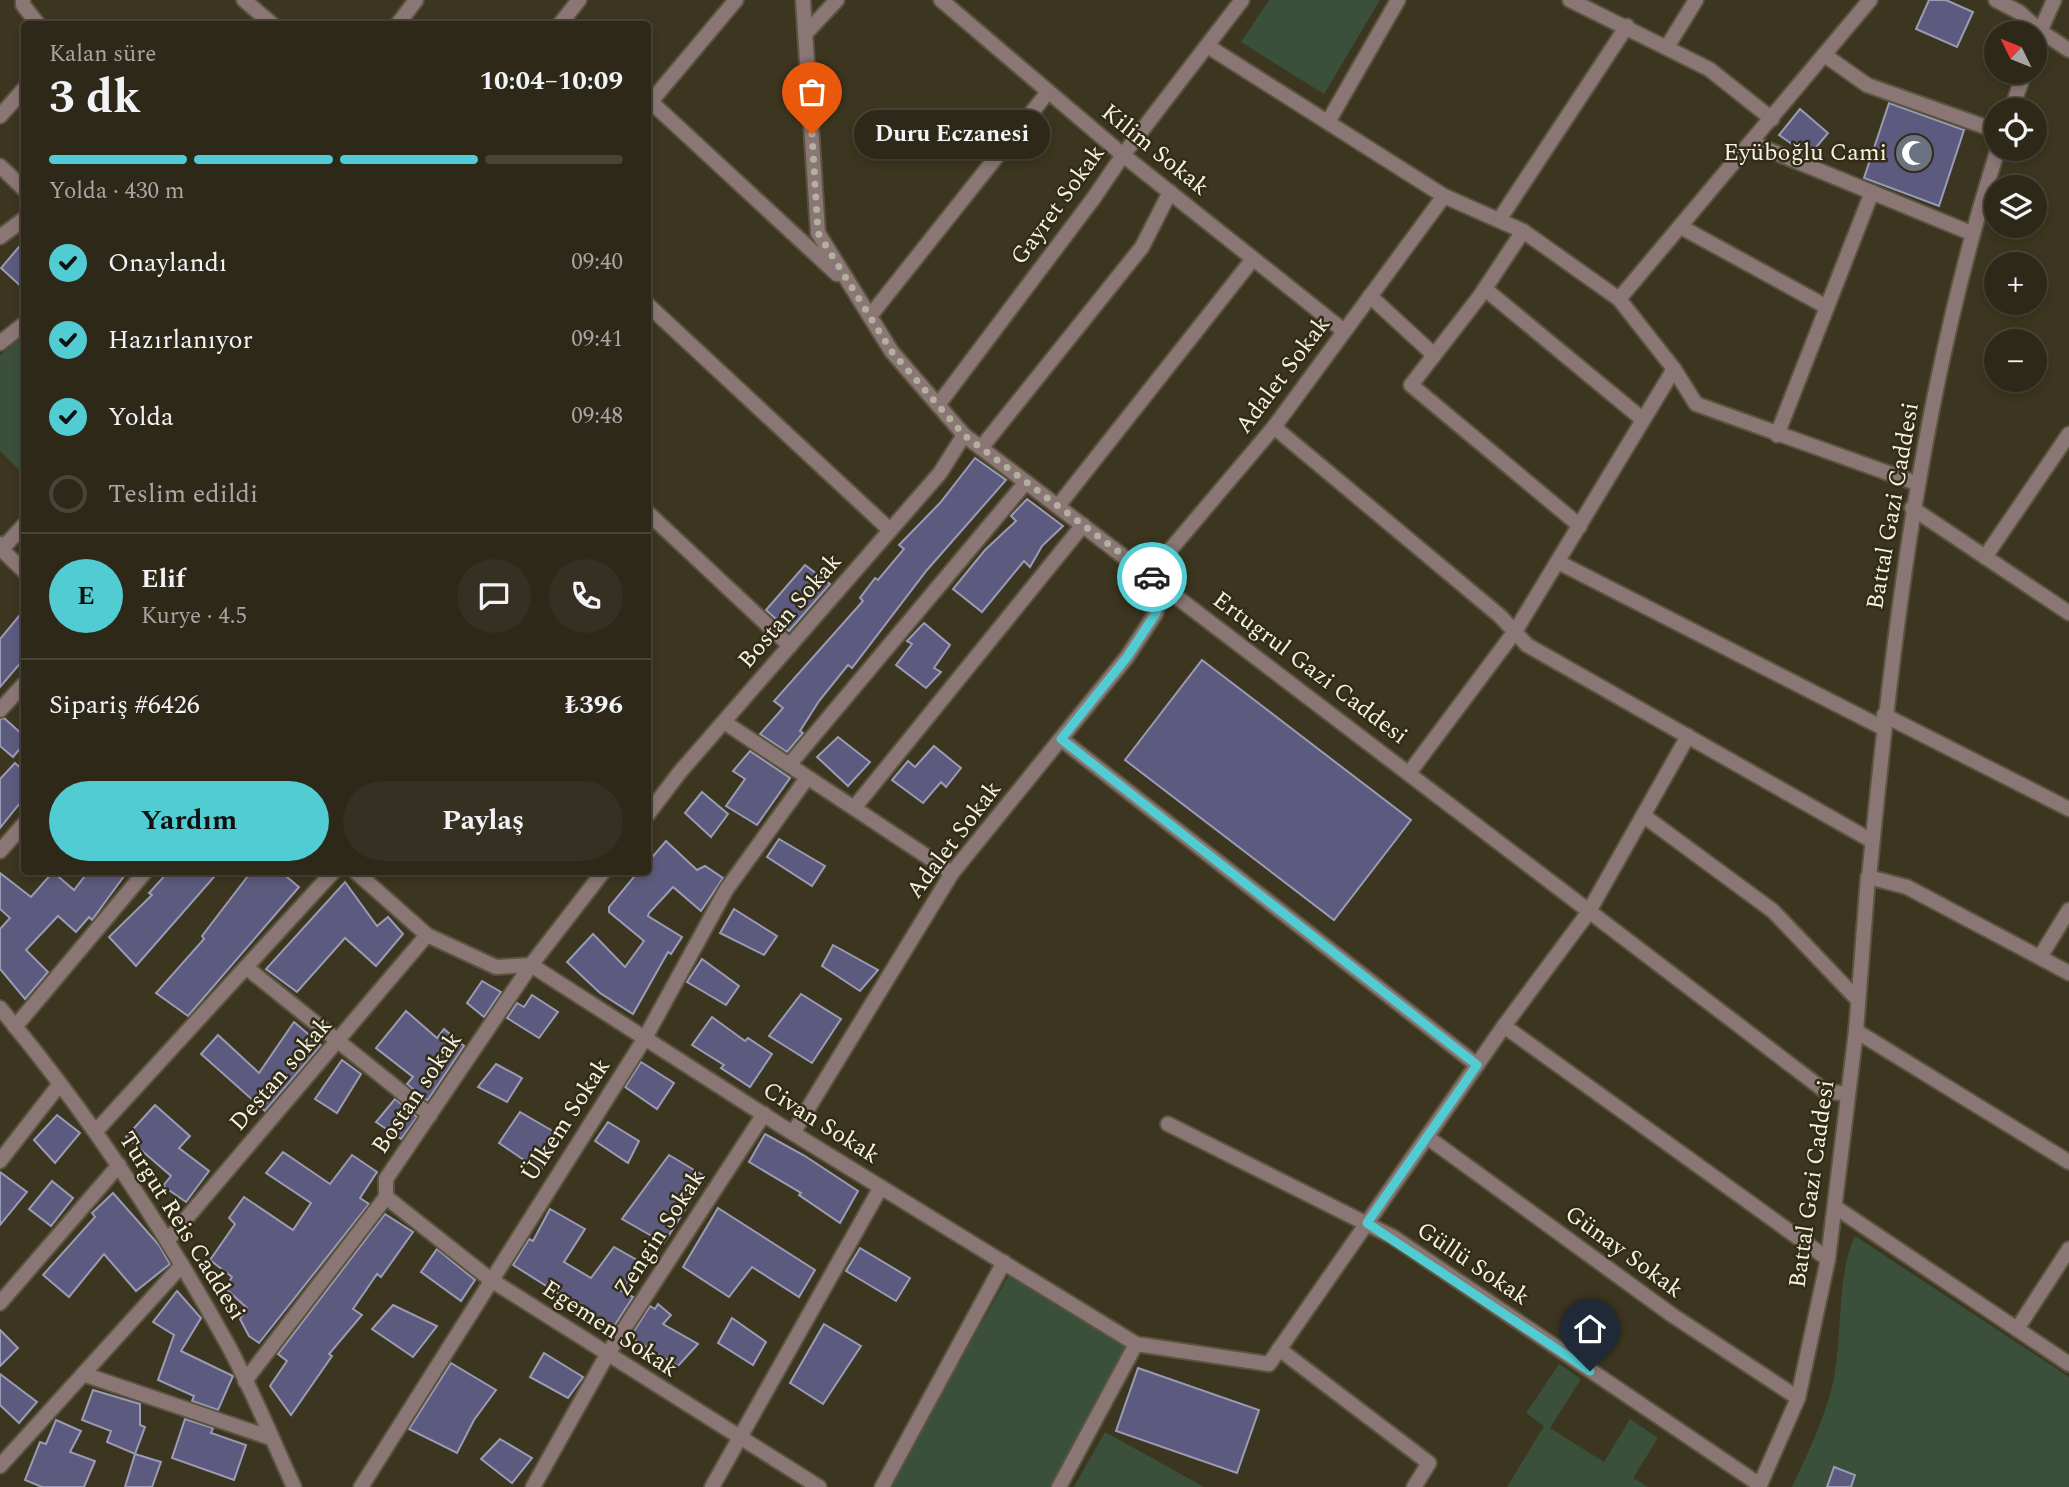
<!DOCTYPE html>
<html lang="tr">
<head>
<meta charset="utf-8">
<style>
	body { margin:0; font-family:Spectral,serif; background:#353021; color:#f1f3f6; height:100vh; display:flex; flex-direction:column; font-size:26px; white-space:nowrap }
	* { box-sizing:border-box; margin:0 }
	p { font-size:23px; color:#a7a6a2 }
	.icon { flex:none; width:38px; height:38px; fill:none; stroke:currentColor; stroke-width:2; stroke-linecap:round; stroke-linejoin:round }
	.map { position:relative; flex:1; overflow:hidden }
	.sheet { position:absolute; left:21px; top:21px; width:630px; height:854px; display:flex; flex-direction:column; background:#2d2818; border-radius:7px; box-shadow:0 4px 10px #0003,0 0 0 2px #484437 }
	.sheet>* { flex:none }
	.needle { width:46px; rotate:313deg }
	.buttons { position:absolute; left:1984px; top:21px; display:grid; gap:14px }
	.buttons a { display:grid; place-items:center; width:63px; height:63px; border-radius:50%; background:#2d2818; box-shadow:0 4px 10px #0003,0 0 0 2px #484437; font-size:35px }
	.pin { position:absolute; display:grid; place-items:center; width:60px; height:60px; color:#fff; margin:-72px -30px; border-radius:50% 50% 50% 0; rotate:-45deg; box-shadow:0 0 7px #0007 }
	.pin .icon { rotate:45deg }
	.courier { position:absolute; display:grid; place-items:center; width:70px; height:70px; margin:-35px; border:5px solid #51ccd3; border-radius:50%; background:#fff; color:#222; box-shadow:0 2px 9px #0007 }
	.bubble { position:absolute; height:49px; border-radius:24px; background:#2d2818; box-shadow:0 4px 10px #0003,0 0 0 2px #484437; font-size:23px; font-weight:700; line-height:49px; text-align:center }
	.head em { font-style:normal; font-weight:700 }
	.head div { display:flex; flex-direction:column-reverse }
	.head { display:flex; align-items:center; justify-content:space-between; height:119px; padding:0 28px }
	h1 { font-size:46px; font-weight:700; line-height:52px }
	.bar { display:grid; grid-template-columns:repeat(4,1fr); gap:10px 7px; align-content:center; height:84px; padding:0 28px }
	.bar i { height:9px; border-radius:5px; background:#484437 }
	.bar .on { background:#51ccd3 }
	.bar p { grid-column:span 4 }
	.line { display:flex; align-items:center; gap:18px; padding:0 28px; border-top:2px solid #484437 }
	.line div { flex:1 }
	.round { display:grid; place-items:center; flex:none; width:74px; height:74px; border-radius:37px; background:#353021 }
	ol { padding:0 28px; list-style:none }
	li { display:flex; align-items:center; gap:21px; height:77px }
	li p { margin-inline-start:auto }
	li .icon { padding:7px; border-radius:50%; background:#51ccd3; color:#111; stroke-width:4 }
	li:last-child { color:#a7a6a2 }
	li i { width:38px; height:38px; border:4px solid #484437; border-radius:50% }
	.primary-button { display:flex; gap:14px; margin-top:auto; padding:14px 28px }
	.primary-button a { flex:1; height:80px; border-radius:42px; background:#51ccd3; color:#111; font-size:28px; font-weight:700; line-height:80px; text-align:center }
	.primary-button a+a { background:#353021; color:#f1f3f6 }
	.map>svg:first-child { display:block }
	.green { fill:#3b503a }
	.building { fill:#5c5b7f; stroke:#9a9bb4; stroke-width:2 }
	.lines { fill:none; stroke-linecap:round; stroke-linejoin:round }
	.minor-casing { stroke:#5a543f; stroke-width:18 }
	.tertiary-casing { stroke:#5a543f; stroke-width:18 }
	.minor { stroke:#8a7675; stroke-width:14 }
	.tertiary { stroke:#8a7675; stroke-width:14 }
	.done { stroke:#b4b09f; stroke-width:7; stroke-dasharray:0 12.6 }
	.route { stroke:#51ccd3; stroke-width:9 }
	.labels { text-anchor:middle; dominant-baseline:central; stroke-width:5; stroke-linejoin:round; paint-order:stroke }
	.street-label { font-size:24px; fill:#f5f2e4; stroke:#322c16 }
	.poi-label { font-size:24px; fill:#f5f2e4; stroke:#322c16; text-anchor:end }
</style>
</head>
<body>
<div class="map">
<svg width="2069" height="1487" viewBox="0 0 2069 1487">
	<rect width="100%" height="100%" fill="#3c3620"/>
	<g class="green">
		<path d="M 1269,0 L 1380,0 L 1324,94 L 1241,42 Z"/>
		<path d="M 24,335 L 24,475 L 0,451 L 0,355 Z"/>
		<path d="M 1855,1236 L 2069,1377 L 2069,1487 L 1792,1487 C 1806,1457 1822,1424 1831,1391 C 1844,1344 1835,1277 1855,1236 Z"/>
		<path d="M 1009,1275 L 1130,1342 L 1050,1487 L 888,1487 Z"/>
		<path d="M 1559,1364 L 1581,1379 L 1550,1428 L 1604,1462 L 1630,1419 L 1658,1438 L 1633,1478 L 1648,1487 L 1507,1487 L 1544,1426 L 1526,1413 Z"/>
		<path d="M 1105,1432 L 1204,1487 L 1074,1487 Z"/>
	</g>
	<g class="building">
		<path d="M 1929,0 L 1946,0 L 1973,12 L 1957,47 L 1916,29 Z"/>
		<path d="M 1889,103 L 1964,130 L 1939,206 L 1864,178 Z"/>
		<path d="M 1800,109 L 1828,133 L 1809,156 L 1779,135 Z"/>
		<path d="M 24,241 L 24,289 L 1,268 Z"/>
		<path d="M 975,458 L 1006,480 L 927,570 L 852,668 L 848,665 L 819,701 L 800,731 L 803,733 L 787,752 L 760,734 L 783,708 L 774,701 L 863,601 L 860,598 L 875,578 L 878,580 L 904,549 L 899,545 L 940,503 Z"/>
		<path d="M 1027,499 L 1063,526 L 1042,546 L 1030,567 L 1024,561 L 982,612 L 953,589 L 985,550 L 1016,521 L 1011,516 Z"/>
		<path d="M 805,565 L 830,584 L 789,631 L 766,610 Z"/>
		<path d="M 24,610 L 24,659 L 0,687 L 0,639 Z"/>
		<path d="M 924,623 L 950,645 L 934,668 L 941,672 L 926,688 L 896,665 L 912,644 L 907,641 Z"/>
		<path d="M 1202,660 L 1411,820 L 1334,920 L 1125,760 Z"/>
		<path d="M 4,718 L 24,736 L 24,744 L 13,757 L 0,746 L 0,719 Z"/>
		<path d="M 838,737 L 870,762 L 848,786 L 817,757 Z"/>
		<path d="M 934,746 L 961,768 L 946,787 L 941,782 L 923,803 L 892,780 L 908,761 L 915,767 Z"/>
		<path d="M 750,751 L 790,778 L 757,825 L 726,806 L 745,779 L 733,771 Z"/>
		<path d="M 15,763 L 24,771 L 24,798 L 0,828 L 0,779 Z"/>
		<path d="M 702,792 L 728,814 L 711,837 L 685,813 Z"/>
		<path d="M 779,839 L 825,866 L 812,886 L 767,857 Z"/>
		<path d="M 666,841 L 697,870 L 705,866 L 723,878 L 701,911 L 673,887 L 649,913 L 648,916 L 682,937 L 671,954 L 668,952 L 633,1014 L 600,993 L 567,962 L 593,934 L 625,967 L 644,941 L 609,912 L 609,907 L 638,872 L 648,872 L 648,862 Z"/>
		<path d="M 53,872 L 74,890 L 88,872 L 127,872 L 92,920 L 89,917 L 76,932 L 58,916 L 26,950 L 48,972 L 25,999 L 0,969 L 0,929 L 10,918 L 0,909 L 0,873 L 31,897 Z"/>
		<path d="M 168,872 L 206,872 L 214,877 L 136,966 L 109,937 L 152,895 L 149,893 Z"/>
		<path d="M 251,872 L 281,872 L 299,887 L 188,1016 L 156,993 L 204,939 L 202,936 Z"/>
		<path d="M 345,882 L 377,926 L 388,917 L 403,934 L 376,966 L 345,938 L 297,992 L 266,969 Z"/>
		<path d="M 734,909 L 777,936 L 764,955 L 720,933 Z"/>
		<path d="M 833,945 L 878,970 L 860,991 L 822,966 Z"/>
		<path d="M 702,959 L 739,986 L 726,1005 L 687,982 Z"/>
		<path d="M 482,981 L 501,992 L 484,1017 L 467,1003 Z"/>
		<path d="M 801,994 L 841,1019 L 812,1063 L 769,1036 Z"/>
		<path d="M 532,995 L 558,1012 L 539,1038 L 507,1018 L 517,1003 L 524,1007 Z"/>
		<path d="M 406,1011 L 437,1038 L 444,1029 L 464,1046 L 427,1101 L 407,1084 L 413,1077 L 376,1048 Z"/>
		<path d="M 712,1017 L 745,1041 L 748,1038 L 772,1054 L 750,1087 L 721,1068 L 724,1065 L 692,1045 Z"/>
		<path d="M 294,1022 L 321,1045 L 265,1111 L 201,1054 L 218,1035 L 259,1073 Z"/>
		<path d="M 342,1060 L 361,1074 L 337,1113 L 315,1099 Z"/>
		<path d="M 641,1062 L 674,1083 L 657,1109 L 625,1087 Z"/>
		<path d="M 496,1064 L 522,1078 L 507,1102 L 478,1087 Z"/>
		<path d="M 395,1099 L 417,1117 L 401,1139 L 376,1122 Z"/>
		<path d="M 155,1105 L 190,1136 L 179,1148 L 209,1171 L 186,1202 L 163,1186 L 171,1176 L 126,1137 Z"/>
		<path d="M 520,1112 L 563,1137 L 540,1171 L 499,1143 Z"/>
		<path d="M 57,1115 L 80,1133 L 55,1163 L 34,1140 Z"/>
		<path d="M 608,1122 L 639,1141 L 628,1163 L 595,1141 Z"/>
		<path d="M 765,1134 L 805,1156 L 858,1191 L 840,1223 L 799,1195 L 801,1193 L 749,1162 Z"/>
		<path d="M 283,1152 L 330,1184 L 352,1155 L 377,1172 L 360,1198 L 369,1204 L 259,1343 L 249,1336 L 240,1319 L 247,1308 L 225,1288 L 232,1277 L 210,1260 L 235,1224 L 229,1218 L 244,1197 L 293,1230 L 311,1203 L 266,1173 Z"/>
		<path d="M 669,1155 L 706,1177 L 664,1243 L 622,1219 Z"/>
		<path d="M 0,1172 L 27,1192 L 0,1225 Z"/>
		<path d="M 52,1181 L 73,1198 L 51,1226 L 29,1209 Z"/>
		<path d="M 113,1193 L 159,1245 L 170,1264 L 136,1291 L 104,1254 L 69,1297 L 43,1275 L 95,1217 L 92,1213 Z"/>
		<path d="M 718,1208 L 815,1270 L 799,1297 L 752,1267 L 729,1297 L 683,1267 Z"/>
		<path d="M 550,1209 L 585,1229 L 564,1262 L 591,1278 L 614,1247 L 644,1264 L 621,1291 L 633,1297 L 613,1328 L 513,1265 L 529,1239 L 533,1241 Z"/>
		<path d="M 385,1214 L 413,1232 L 381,1277 L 377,1274 L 353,1309 L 362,1315 L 329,1354 L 332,1356 L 291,1415 L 270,1386 L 287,1361 L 278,1354 Z"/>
		<path d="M 860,1248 L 910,1278 L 896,1301 L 846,1271 Z"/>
		<path d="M 437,1249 L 475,1280 L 461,1301 L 421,1272 Z"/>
		<path d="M 177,1291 L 201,1318 L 181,1351 L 233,1376 L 218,1410 L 192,1401 L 194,1396 L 158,1380 L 174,1335 L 153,1322 Z"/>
		<path d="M 658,1304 L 671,1315 L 663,1324 L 698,1344 L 678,1366 L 630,1337 L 650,1306 L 655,1309 Z"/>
		<path d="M 393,1305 L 437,1326 L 413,1357 L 372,1329 Z"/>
		<path d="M 732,1318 L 766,1342 L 753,1365 L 718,1343 Z"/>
		<path d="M 824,1324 L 861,1346 L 823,1404 L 790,1383 Z"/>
		<path d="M 0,1330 L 18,1348 L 0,1366 Z"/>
		<path d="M 544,1353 L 583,1377 L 568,1398 L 530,1377 Z"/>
		<path d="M 451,1363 L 496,1390 L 474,1420 L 457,1453 L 409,1429 Z"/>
		<path d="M 1138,1368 L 1259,1410 L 1237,1473 L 1116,1431 Z"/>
		<path d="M 0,1374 L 37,1402 L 19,1423 L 0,1405 Z"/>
		<path d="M 93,1390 L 140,1404 L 140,1425 L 145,1427 L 135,1454 L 107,1442 L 111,1431 L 82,1420 Z"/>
		<path d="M 185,1419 L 213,1428 L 211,1433 L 246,1445 L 234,1480 L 172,1458 Z"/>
		<path d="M 56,1420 L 81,1431 L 70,1452 L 95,1461 L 84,1487 L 42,1487 L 25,1480 L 40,1442 L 46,1444 Z"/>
		<path d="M 500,1439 L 532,1458 L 512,1483 L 481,1459 Z"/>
		<path d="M 135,1454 L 161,1462 L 152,1487 L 125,1487 Z"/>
		<path d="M 1834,1467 L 1855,1475 L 1851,1487 L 1827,1487 Z"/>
	</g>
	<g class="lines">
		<defs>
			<g id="minor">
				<path d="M 23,0 L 23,5 L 38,24"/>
				<path d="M 244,0 L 272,24"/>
				<path d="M 803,0 L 818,233 L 892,352 L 964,435 L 1825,1091 L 1848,1094"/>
				<path d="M 941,0 L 1123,155 L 1344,331"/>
				<path d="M 1570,0 L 1709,69 L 1772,119"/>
				<path d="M 1996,0 L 2019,12 L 2040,31"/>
				<path d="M 398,24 L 416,0"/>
				<path d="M 560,24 L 579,0"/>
				<path d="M 805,34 L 837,0"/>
				<path d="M 1209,47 L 1444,196 L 1523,231 L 1619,299 L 1674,369 L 1696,404 L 1916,483"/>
				<path d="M 1667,47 L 1696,0"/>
				<path d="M 1826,56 L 1867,85 L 1997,131"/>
				<path d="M 650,101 L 837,274"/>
				<path d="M 648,105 L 736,0"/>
				<path d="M 0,116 L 24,89"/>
				<path d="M 1328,122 L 1398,0"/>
				<path d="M 1752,143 L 1971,233"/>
				<path d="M 0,166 L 24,189"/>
				<path d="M 1499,220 L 1627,26"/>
				<path d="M 1681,227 L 1827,307"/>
				<path d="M 1523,231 L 1480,296 L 1411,385 L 1580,526"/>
				<path d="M 0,237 L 24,219"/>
				<path d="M 1485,289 L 1641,418"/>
				<path d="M 1370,296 L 1434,355"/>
				<path d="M 1619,299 L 1870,0"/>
				<path d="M 648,305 L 890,530"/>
				<path d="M 870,316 L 1048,92"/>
				<path d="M 0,343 L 24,324"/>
				<path d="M 938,405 L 1093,199 L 1123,155 L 1242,0"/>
				<path d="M 1274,427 L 1500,616 L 1527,645 L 1872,841"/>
				<path d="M 1777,435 L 1872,192"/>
				<path d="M 981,448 L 1142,247 L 1170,192"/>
				<path d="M 1058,506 L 1253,259"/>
				<path d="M 1912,508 L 2069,613"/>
				<path d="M 648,513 L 790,646"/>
				<path d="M 0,544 L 1,549 L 24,571"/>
				<path d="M 0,551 L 24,525"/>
				<path d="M 1985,557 L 2069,434"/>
				<path d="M 1558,562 L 1883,728"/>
				<path d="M 1149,575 L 1274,427 L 1444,196"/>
				<path d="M 0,710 L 24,684"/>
				<path d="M 1884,715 L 2069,809"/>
				<path d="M 724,722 L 952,873"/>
				<path d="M 1061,739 L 1477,1065"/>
				<path d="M 789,765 L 1026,482"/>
				<path d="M 1409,773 L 1516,630 L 1674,369"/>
				<path d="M 854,808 L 1083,525"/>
				<path d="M 648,814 L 680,772 L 940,473 L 964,435"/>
				<path d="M 1644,816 L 1773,911 L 1858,1000"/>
				<path d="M 0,851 L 24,824"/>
				<path d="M 356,872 L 427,935 L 496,967 L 531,965 L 783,1127 L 1136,1344 L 1269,1364 L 1504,1026 L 1588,913 L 1688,736"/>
				<path d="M 1868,877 L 1907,887 L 2069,973"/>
				<path d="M 2040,957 L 2069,910"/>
				<path d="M 247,968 L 430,1115"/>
				<path d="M 1504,1026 L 1828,1259"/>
				<path d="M 15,1027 L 145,872"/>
				<path d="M 1856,1031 L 2069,1162"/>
				<path d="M 1168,1124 L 1393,1237 L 1760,1485"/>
				<path d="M 96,1131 L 333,872"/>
				<path d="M 793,1133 L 952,873 L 1127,657 L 1156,613 L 1161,584"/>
				<path d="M 1427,1137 L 1672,1315 L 1798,1398"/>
				<path d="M 0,1161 L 59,1085"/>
				<path d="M 386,1197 L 491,1280 L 819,1487"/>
				<path d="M 1835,1207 L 2069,1364"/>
				<path d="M 168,1240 L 427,935"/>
				<path d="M 0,1303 L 119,1165"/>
				<path d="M 2017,1329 L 2069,1249"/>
				<path d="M 1279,1349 L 1429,1463 L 1414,1487"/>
				<path d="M 83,1374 L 271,1438"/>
				<path d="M 245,1381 L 386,1197 L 386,1179 L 531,965 L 603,872"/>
				<path d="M 0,1466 L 182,1265"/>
				<path d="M 361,1487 L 645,1038 L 726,890 L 807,778"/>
				<path d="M 533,1487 L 607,1355 L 764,1114"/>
				<path d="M 712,1487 L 881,1187"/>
				<path d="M 882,1487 L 1004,1262"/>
				<path d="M 1059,1487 L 1136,1344"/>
			</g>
			<g id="tertiary">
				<path d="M 2040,31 L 2069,50"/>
				<path d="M 2035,43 L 2054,0"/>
				<path d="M 2011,110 L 2025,72"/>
				<path d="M 1869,878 C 1893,630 1922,387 1998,149"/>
				<path d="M 0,1008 C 88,1113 163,1227 229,1347 C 253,1392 273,1441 294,1487"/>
				<path d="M 1759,1487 L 1798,1398 L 1828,1259 L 1856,1031 L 1868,877"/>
			</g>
		</defs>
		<use href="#minor" class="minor-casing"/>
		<use href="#tertiary" class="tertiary-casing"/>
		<use href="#minor" class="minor"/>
		<use href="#tertiary" class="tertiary"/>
	</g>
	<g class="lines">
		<path class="done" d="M 812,134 L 818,233 L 892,352 L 964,435 L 1152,577"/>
		<path class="route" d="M 1152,577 L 1161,584 L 1156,613 L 1127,657 L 1061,739 L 1477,1065 L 1367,1223 L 1590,1371"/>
	</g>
	<defs>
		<symbol id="mosque-disc" viewBox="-11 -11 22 22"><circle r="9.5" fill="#6b7280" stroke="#322c16"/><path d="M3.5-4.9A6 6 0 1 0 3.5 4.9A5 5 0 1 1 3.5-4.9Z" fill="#fff"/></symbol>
	</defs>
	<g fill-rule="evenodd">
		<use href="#mosque-disc" x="1892" y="131" width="44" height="44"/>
	</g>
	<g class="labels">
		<g class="street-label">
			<text transform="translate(1155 150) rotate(39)">Kilim Sokak</text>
			<text transform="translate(1058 205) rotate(-54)">Gayret Sokak</text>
			<text transform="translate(1283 375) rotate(-53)">Adalet Sokak</text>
			<text transform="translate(1893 506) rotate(-80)">Battal Gazi Caddesi</text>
			<text transform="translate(790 611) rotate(-49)">Bostan Sokak</text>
			<text transform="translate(1310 668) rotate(37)">Ertugrul Gazi Caddesi</text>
			<text transform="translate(954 840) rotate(-53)">Adalet Sokak</text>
			<text transform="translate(281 1074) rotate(-49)">Destan sokak</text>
			<text transform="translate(417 1093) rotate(-56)">Bostan sokak</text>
			<text transform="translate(566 1120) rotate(-57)">Ülkem Sokak</text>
			<text transform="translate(821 1123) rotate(32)">Civan Sokak</text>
			<text transform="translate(1812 1184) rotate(-82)">Battal Gazi Caddesi</text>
			<text transform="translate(182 1226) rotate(58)">Turgut Reis Caddesi</text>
			<text transform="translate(660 1233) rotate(-57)">Zengin Sokak</text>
			<text transform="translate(1624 1252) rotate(36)">Günay Sokak</text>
			<text transform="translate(1473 1264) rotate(34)">Güllü Sokak</text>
			<text transform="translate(610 1329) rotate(33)">Egemen Sokak</text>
		</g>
		<g class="poi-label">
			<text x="1887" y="153">Eyüboğlu Cami</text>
		</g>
	</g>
</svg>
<div class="buttons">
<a><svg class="needle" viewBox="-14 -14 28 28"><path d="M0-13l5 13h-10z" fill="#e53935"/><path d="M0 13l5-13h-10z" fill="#a7a6a2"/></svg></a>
<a><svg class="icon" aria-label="locate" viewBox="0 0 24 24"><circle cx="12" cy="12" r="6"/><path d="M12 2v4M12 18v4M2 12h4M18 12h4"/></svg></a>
<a><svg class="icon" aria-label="layers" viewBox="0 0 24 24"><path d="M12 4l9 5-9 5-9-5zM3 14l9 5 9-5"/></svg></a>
<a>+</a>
<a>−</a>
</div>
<div class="pin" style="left:812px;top:134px;background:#ea580c"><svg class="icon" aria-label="bag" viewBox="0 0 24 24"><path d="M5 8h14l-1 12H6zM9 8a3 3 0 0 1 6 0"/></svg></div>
<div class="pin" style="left:1590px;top:1371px;background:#1f2937"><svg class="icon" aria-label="home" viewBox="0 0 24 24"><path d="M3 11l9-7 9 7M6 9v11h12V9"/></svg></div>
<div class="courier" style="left:1152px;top:577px"><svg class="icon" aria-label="car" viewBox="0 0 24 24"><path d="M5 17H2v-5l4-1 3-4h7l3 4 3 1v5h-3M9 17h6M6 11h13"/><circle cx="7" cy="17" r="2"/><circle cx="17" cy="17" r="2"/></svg></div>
<div class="bubble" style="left:854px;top:110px;width:196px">Duru Eczanesi</div>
<section class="sheet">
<div class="head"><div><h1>3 dk</h1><p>Kalan süre</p></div><em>10:04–10:09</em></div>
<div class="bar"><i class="on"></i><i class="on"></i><i class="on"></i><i></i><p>Yolda · 430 m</p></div>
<ol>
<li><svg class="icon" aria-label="check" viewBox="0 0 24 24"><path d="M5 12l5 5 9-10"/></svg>Onaylandı<p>09:40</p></li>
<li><svg class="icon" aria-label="check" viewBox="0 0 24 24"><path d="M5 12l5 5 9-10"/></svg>Hazırlanıyor<p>09:41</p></li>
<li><svg class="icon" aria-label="check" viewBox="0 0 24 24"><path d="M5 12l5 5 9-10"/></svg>Yolda<p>09:48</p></li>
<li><i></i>Teslim edildi</li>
</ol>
<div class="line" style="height:126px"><b class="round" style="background:#51ccd3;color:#111">E</b><div><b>Elif</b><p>Kurye · 4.5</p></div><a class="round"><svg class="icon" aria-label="chat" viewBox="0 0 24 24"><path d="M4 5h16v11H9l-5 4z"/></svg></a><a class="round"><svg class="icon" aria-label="phone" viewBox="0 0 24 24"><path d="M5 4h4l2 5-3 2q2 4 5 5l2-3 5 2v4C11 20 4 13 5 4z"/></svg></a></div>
<div class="line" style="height:91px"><div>Sipariş #6426</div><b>₺396</b></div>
<div class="primary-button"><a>Yardım</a><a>Paylaş</a></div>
</section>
</div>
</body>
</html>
